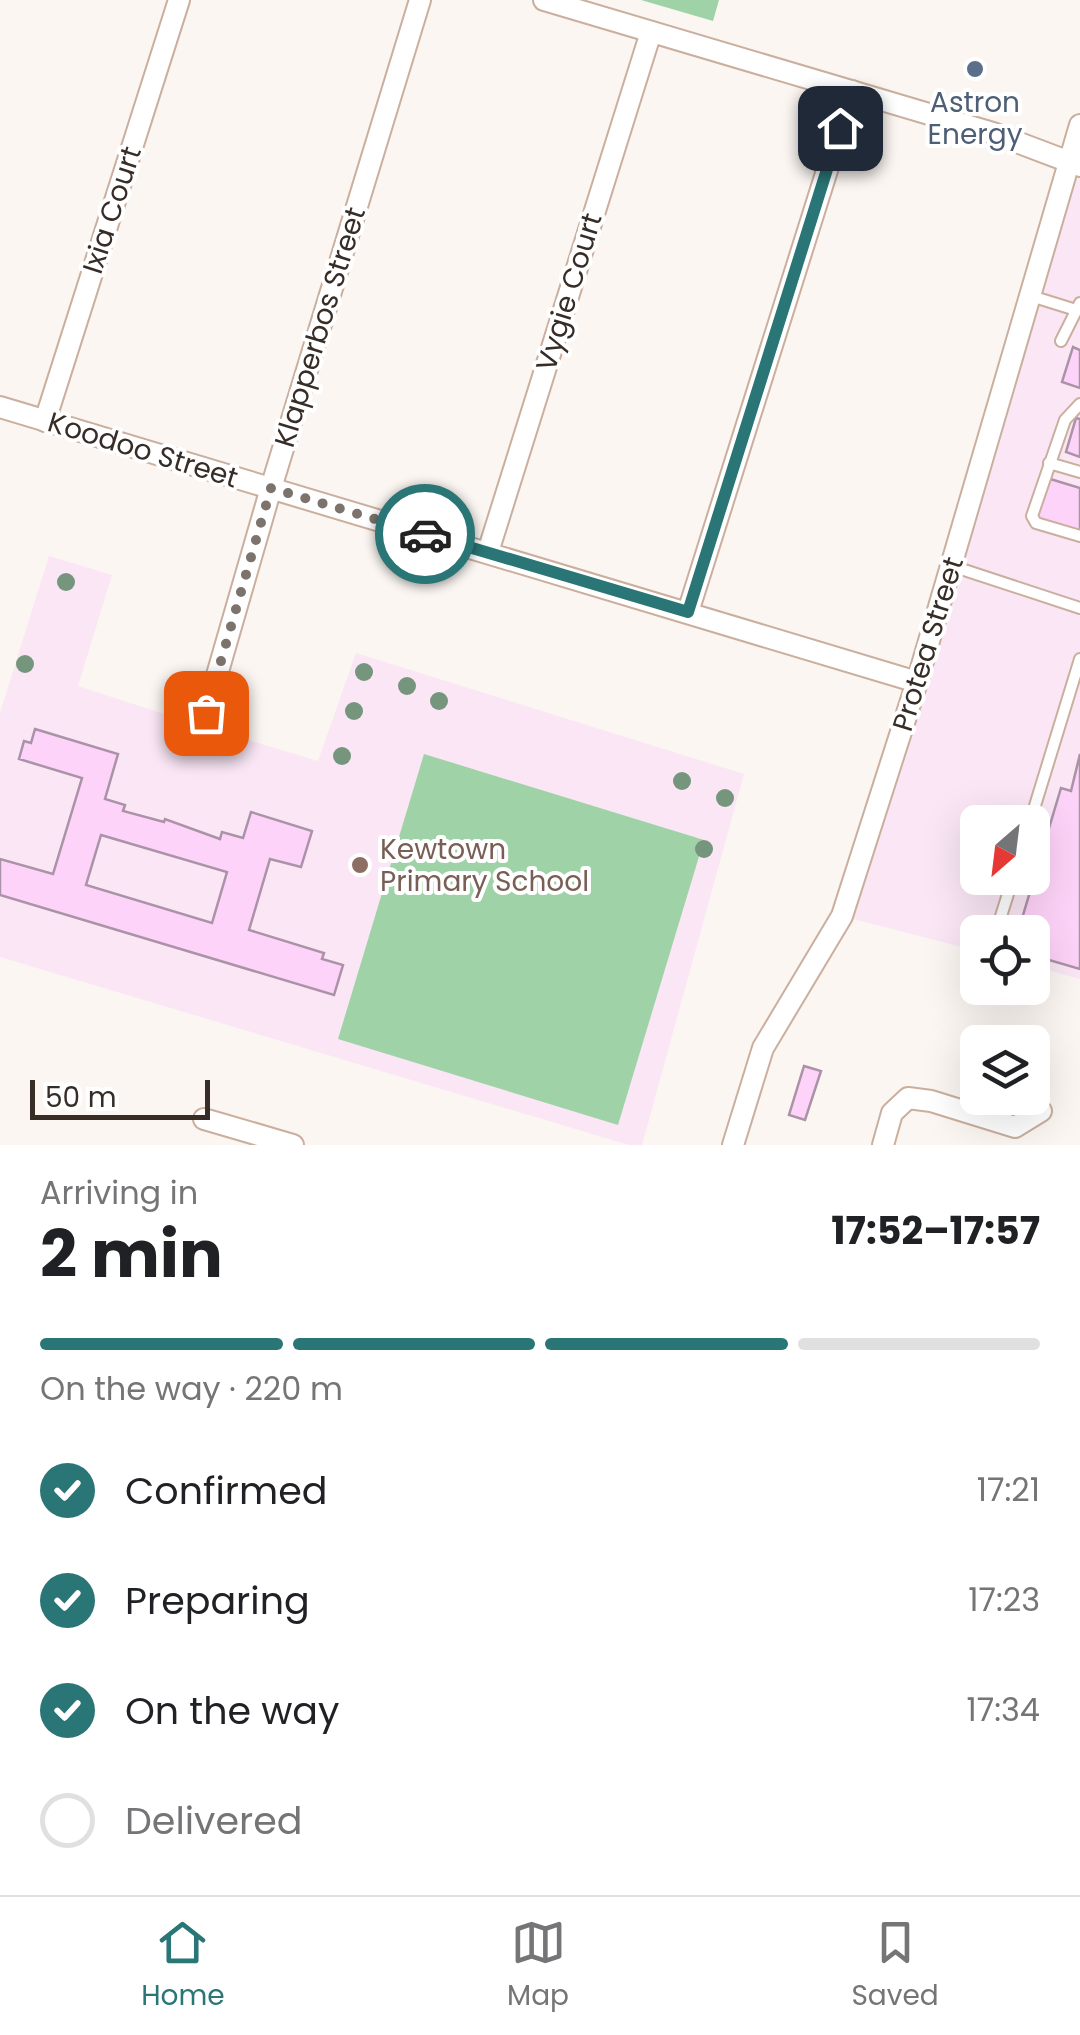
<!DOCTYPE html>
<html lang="en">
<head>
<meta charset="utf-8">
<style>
	body { margin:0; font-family:Poppins,sans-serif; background:#f2f2f2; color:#202124; height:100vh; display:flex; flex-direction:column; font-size:38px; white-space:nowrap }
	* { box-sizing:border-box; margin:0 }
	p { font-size:32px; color:#757577 }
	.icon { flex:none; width:55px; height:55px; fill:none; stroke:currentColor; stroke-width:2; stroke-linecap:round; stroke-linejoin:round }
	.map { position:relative; height:1145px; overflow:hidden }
	.details { display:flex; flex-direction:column; background:#fff; flex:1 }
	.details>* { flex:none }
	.needle { width:65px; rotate:208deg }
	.fabs { position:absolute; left:960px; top:805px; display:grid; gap:20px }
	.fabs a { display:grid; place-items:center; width:90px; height:90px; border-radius:15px; background:#fff; box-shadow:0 10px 40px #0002; font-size:50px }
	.scale { position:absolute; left:30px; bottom:25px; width:180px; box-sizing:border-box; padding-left:10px; border:5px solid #372d26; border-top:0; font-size:28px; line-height:35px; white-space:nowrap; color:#372d26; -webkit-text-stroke:8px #fff; paint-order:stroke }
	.pin { position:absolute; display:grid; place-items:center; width:85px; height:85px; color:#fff; margin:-42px; border-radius:20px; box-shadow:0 5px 15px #0006 }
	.courier { position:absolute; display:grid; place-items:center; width:100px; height:100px; margin:-50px; border:8px solid #2a7575; border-radius:50%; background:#fff; color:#222; box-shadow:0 2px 12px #0007 }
	.head em { font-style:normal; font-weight:700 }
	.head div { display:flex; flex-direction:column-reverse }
	.head { display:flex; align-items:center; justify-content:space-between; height:170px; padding:0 40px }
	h1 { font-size:65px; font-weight:700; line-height:75px }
	.bar { display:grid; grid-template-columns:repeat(4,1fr); gap:15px 10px; align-content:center; height:120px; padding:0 40px }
	.bar i { height:12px; border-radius:8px; background:#e0e0e0 }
	.bar .on { background:#2a7575 }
	.bar p { grid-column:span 4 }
	ol { padding:0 40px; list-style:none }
	li { display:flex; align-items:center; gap:30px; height:110px }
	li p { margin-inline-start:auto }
	li .icon { padding:10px; border-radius:50%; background:#2a7575; color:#fff; stroke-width:4 }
	li:last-child { color:#757577 }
	li i { width:55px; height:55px; border:5px solid #e0e0e0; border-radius:50% }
	.menu { display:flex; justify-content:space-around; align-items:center; height:140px; border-top:2px solid #e0e0e0; background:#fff; font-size:28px; color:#757577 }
	.menu a { display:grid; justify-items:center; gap:5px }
	.menu .on { color:#2a7575 }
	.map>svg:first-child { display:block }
	.education { fill:#fae6f5; fill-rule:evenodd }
	.green { fill:#9fd3a7 }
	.building { fill:#fed3f9; stroke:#aa93a7; stroke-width:2.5; fill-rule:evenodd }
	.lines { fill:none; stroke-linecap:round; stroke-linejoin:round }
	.lane-casing { stroke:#caaf9e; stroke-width:14 }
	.street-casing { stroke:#caaf9e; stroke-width:24 }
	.lane { stroke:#fff; stroke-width:10 }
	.street { stroke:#fff; stroke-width:20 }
	.tree { fill:#75957c }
	.done { stroke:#7c736d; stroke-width:10; stroke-dasharray:0 18 }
	.route { stroke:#2a7575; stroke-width:12 }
	.service-dot { fill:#5c6f8a; stroke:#fff; stroke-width:4 }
	.education-dot { fill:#8d6e63; stroke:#fff; stroke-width:4 }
	.labels { text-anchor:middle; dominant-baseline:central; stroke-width:8; stroke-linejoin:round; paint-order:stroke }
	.service-label { font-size:28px; fill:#4e5e75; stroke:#fff }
	.street-label { font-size:28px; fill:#372d26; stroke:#fff }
	.education-label { font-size:28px; fill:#785e54; stroke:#fff; text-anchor:start }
</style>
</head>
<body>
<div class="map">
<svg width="1080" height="1145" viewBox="0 0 1080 1145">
	<rect width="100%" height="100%" fill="#fbf6f2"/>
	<g class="education">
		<path d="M 1071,160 L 1080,166 L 1080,979 L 1033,966 L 1032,932 L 978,932 L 977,951 L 842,916 ZM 978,822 L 1032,822 L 1032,878 L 978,878 Z"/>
		<path d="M 49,556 L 112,575 L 78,686 L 201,726 L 318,761 L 356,653 L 744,774 L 642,1145 L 629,1145 L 0,957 L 0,713 Z"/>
	</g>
	<g class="green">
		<path d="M 641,0 L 719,0 L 713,21 Z"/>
		<path d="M 424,754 L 704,840 L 618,1125 L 338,1039 Z"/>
	</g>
	<g class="building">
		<path d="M 1073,347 L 1080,350 L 1080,388 L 1062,382 Z"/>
		<path d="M 1076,418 L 1080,419 L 1080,457 L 1066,452 Z"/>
		<path d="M 1047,478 L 1080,488 L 1080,532 L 1034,519 Z"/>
		<path d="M 35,729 L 118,754 L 105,799 L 125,805 L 123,811 L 164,822 L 165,819 L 220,839 L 222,832 L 243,838 L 251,812 L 312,831 L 301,867 L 270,859 L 249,930 L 324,953 L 322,959 L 343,965 L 334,995 L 0,895 L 0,859 L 53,874 L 82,778 L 19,759 L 24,741 L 31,743 ZM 101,835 L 227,872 L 212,923 L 86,885 Z"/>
		<path d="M 1080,754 L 1080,969 L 1032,955 L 1032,932 L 1018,932 L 1061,788 L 1071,791 Z"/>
		<path d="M 804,1066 L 821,1071 L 805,1120 L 789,1115 Z"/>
	</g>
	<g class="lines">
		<defs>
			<g id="lane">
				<path d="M 1031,296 L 1076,310"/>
				<path d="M 1061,341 L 1080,303"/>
				<path d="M 1080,404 L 1065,420 L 1032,516 L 1036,523 L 1080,536"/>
				<path d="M 1049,463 L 1080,472"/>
				<path d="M 952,566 L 1080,608"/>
				<path d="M 1030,822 L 1080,659"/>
				<path d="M 996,932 L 1013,878"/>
			</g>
			<g id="street">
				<path d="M 544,0 L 993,133 L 1080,166"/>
				<path d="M 0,407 L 917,682"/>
				<path d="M 45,421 L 179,0"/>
				<path d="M 488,552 L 651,32"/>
				<path d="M 688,612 L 852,91"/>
				<path d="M 206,713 L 271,488 L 420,0"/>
				<path d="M 204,1119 L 293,1145"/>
				<path d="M 733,1145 L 763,1048 L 842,916 L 917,682 L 1080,125"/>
				<path d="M 883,1145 L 892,1113 L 908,1098 L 931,1101 L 1015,1127 L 1041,1111"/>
			</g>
		</defs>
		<use href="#lane" class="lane-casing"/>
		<use href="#street" class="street-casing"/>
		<use href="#lane" class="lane"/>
		<use href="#street" class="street"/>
	</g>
	<g class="tree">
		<circle cx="66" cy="582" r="9"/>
		<circle cx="25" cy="664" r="9"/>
		<circle cx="364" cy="672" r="9"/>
		<circle cx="407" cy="686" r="9"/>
		<circle cx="439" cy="701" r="9"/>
		<circle cx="354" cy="711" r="9"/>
		<circle cx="342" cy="756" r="9"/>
		<circle cx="682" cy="781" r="9"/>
		<circle cx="725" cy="798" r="9"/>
		<circle cx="704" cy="849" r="9"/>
	</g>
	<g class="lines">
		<path class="done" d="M 206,713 L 271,488 L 425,534"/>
		<path class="route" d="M 425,534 L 688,612 L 840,128"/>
	</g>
	<circle class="service-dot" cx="975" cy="69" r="10"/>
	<circle class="education-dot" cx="360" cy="865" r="10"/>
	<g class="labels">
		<g class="service-label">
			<text x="975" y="102">Astron<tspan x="975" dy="32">Energy</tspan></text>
		</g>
		<g class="street-label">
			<text transform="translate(112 210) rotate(-72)">Ixia Court</text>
			<text transform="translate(569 292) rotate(-73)">Vygie Court</text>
			<text transform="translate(320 327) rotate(-73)">Klapperbos Street</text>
			<text transform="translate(143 450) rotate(17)">Koodoo Street</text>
			<text transform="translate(928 644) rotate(-73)">Protea Street</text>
		</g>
		<g class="education-label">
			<text x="380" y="849">Kewtown<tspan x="380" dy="32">Primary School</tspan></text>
		</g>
	</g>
</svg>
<div class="fabs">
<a><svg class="needle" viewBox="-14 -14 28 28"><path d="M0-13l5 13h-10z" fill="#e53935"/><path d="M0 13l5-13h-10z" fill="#757577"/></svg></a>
<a><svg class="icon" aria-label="locate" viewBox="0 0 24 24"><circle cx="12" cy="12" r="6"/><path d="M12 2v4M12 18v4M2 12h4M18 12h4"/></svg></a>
<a><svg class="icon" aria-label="layers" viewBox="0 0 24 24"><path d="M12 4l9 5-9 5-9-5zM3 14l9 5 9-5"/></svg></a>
</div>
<div class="scale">50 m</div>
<div class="pin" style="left:206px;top:713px;background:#ea580c"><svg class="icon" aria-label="bag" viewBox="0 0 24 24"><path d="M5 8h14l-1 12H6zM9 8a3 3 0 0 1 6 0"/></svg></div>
<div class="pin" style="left:840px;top:128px;background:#1f2937"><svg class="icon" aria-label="home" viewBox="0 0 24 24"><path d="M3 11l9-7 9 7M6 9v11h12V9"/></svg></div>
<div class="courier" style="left:425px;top:534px"><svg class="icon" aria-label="car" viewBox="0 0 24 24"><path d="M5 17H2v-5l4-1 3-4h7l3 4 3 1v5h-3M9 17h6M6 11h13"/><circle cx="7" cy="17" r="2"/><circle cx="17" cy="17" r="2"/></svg></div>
</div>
<section class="details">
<div class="head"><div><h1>2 min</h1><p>Arriving in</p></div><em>17:52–17:57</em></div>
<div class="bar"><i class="on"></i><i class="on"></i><i class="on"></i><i></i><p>On the way · 220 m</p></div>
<ol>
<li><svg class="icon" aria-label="check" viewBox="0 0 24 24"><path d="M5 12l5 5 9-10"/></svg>Confirmed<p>17:21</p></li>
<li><svg class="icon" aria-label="check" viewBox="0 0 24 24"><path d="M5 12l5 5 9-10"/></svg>Preparing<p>17:23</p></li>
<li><svg class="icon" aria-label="check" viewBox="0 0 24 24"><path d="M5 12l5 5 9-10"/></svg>On the way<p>17:34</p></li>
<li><i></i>Delivered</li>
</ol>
</section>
<nav class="menu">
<a class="on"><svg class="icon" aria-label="home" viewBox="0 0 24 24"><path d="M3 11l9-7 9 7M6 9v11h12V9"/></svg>Home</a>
<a><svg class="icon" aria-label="map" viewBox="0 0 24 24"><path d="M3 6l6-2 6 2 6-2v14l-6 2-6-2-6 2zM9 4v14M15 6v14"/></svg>Map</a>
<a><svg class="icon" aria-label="saved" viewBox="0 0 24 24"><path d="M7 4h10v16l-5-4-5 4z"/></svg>Saved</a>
</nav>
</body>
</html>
